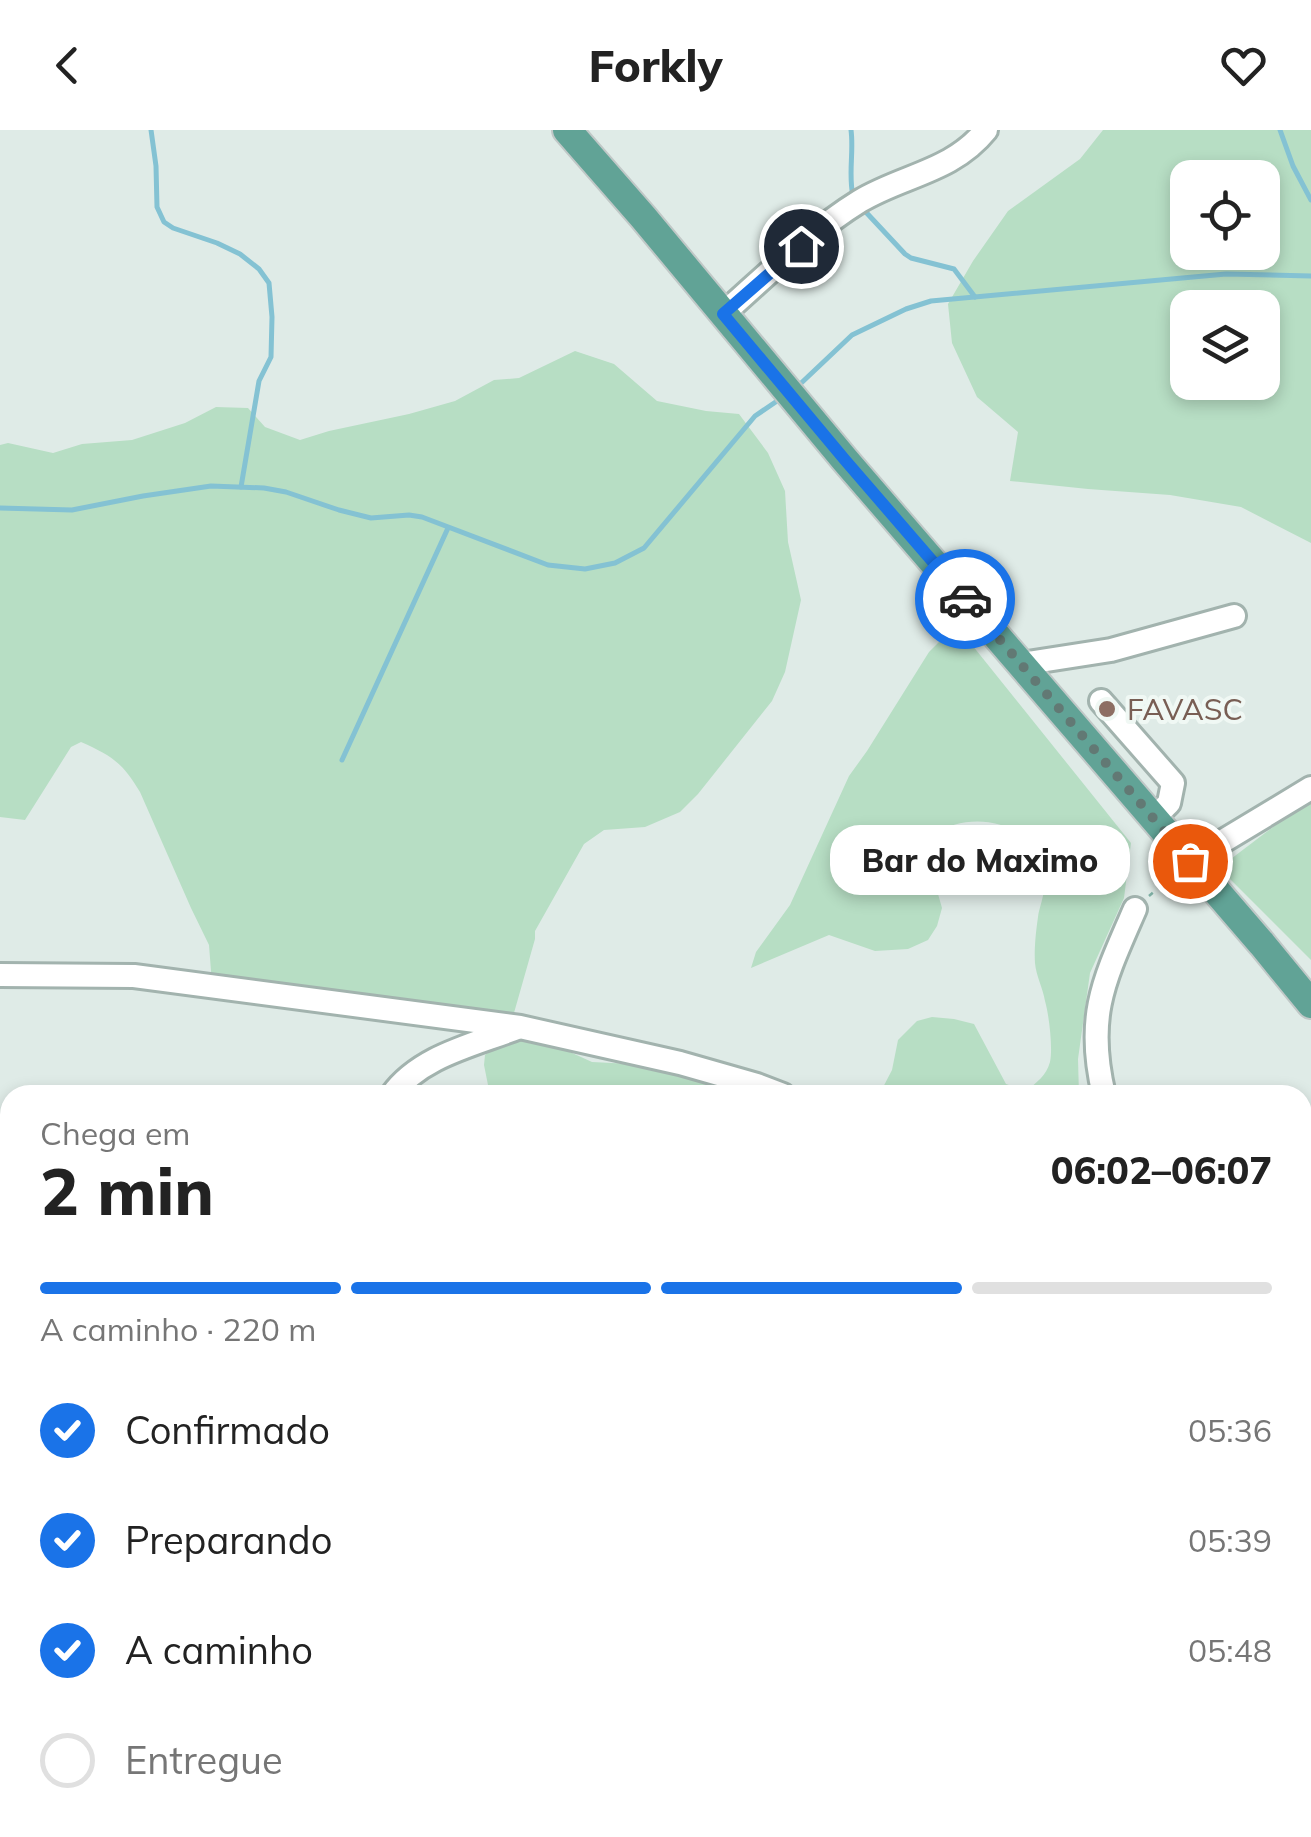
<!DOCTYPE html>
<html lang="pt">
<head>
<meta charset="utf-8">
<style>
	body { margin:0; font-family:Mulish,sans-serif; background:#f2f2f2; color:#222; height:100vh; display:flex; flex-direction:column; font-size:38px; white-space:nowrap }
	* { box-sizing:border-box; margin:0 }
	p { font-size:32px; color:#767676 }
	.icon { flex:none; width:55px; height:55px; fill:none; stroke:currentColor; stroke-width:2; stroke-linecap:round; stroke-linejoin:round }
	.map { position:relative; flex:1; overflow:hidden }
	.side { position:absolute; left:0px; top:955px; width:1312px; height:752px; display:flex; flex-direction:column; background:#fff; border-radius:30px 30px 0 0; box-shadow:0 5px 15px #0003 }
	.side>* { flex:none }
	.controls { position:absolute; left:1170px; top:30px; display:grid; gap:20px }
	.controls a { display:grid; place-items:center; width:110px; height:110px; border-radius:20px; background:#fff; box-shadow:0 5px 15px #0003; font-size:50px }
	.pin { position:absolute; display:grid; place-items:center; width:85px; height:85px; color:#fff; margin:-42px; border:5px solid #fff; border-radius:50%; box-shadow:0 2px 10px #0007 }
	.courier { position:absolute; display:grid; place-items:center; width:100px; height:100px; margin:-50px; border:8px solid #1a73e8; border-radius:50%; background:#fff; color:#222; box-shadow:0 2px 12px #0007 }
	.bubble { position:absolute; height:70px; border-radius:30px; background:#fff; box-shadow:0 5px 15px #0003; font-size:32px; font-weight:800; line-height:70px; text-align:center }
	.summary em { font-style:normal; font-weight:800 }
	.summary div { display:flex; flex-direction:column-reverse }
	.summary { display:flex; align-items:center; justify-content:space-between; height:170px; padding:0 40px }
	h1 { font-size:65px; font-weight:800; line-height:75px }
	.bar { display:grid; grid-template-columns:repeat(4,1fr); gap:15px 10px; align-content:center; height:120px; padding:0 40px }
	.bar i { height:12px; border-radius:8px; background:#e0e0e0 }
	.bar .active { background:#1a73e8 }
	.bar p { grid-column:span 4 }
	ol { padding:0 40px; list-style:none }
	li { display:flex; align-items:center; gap:30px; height:110px }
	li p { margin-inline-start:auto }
	li .icon { padding:10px; border-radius:50%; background:#1a73e8; color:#fff; stroke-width:4 }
	li:last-child { color:#767676 }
	li i { width:55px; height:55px; border:5px solid #e0e0e0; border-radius:50% }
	header { display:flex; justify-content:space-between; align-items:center; height:130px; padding:0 40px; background:#fff; font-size:45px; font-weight:800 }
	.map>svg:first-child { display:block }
	.green { fill:#b7dec4; fill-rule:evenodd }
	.water { fill:#84c2d3 }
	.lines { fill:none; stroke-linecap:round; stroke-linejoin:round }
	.stream { stroke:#84c2d3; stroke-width:5 }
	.minor-casing { stroke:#a2b3ae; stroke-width:28 }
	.major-casing { stroke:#c0c8c7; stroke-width:32 }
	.path { stroke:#7eb0a4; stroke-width:2.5; stroke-dasharray:5 8; stroke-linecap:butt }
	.minor { stroke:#fff; stroke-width:22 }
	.major { stroke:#61a396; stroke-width:28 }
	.done { stroke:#627974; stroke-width:10; stroke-dasharray:0 18 }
	.route { stroke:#1a73e8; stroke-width:12 }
	.education-dot { fill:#8d6e63; stroke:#f0f8f4; stroke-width:4 }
	.labels { text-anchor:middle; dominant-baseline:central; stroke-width:8; stroke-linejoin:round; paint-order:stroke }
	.education-label { font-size:30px; fill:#785e54; stroke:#f0f8f4; text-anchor:start }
</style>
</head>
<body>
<header><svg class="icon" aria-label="back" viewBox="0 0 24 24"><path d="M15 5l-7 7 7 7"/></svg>Forkly<svg class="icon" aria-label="heart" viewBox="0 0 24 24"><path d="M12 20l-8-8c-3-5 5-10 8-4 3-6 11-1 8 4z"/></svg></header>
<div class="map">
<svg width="1311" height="1707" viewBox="0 0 1311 1707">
	<rect width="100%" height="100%" fill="#dfebe7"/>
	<g class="green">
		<path d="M 1103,0 L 1311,0 L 1311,413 L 1241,377 L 1170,365 L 1088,359 L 1010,351 L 1018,302 L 977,267 L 952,213 L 948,174 L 973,131 L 1008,81 L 1080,29 ZM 1188,48 L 1262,48 L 1262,122 L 1188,122 ZM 1188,178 L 1262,178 L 1262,252 L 1188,252 Z"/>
		<path d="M 575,221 L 614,234 L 657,271 L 706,281 L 739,284 L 768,323 L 785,361 L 788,412 L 801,470 L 785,542 L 772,571 L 698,664 L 680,682 L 645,697 L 604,700 L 584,714 L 535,801 L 535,809 L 508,904 L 213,867 L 209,815 L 191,778 L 140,662 C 122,632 112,626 81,612 L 71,617 L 25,690 L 0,687 L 0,315 L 8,313 L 53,323 L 82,314 L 132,310 L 185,293 L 216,277 L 248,278 L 265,297 L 300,310 L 329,301 L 409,284 L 455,271 L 494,250 L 519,248 Z"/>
		<path d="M 956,495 L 1131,713 L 1124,768 L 1090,843 L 1078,929 L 1079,965 L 879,965 L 892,940 L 898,910 L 917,891 L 932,887 L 954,889 L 974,894 L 1006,954 L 1026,961 C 1037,952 1046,946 1050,932 C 1053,918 1049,885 1045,871 C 1043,858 1036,846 1035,833 C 1034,819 1036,801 1038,787 C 1039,778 1044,767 1044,757 C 1044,742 1033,719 1023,708 C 992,677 914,691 914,741 L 938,764 L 942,778 L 937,796 L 928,810 L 908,819 L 875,821 L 829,805 L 751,838 L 756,822 L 790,775 L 849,646 L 867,621 L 929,522 Z"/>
		<path d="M 1311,672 L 1311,830 L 1219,738 L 1281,691 Z"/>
		<path d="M 537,907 L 592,932 L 632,934 L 753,965 L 490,965 L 484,935 L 485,925 L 506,910 Z"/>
		<path d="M 10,1035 L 10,1183 L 0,1181 L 0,1036 Z"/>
		<path d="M 1303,1125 L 1311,1125 L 1311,1592 L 1303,1579 Z"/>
	</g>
	<path class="water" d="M 0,1211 L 10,1213 L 10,1698 L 1302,1698 L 1303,1629 L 1311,1626 L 1311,1707 L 0,1707 Z"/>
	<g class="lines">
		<g class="stream">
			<path d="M 151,0 L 156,36 L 157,77 L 164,92 L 173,98 L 217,113 L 240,124 L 259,139 L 269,153 L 272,187 L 271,227 L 259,251 L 241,357"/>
			<path d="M 851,0 C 854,22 848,45 853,66"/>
			<path d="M 1280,0 L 1293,36 L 1311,70"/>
			<path d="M 863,79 L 905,124 L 911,128 L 954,139 L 975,167"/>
			<path d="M 797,257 L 852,205 L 906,179 L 931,171 L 1226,144 L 1311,146"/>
			<path d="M 0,378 L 72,380 L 143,366 L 211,356 L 264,358 L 286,362 L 339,380 L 371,388 L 409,385 L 422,387 L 548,435 L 585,439 L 615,433 L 644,418 L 755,286 L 780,269"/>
			<path d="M 342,630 L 448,398"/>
		</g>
		<defs>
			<g id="minor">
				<path d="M 723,184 C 767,145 810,102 860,71 C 903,45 952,42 986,0"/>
				<path d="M 1021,534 L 1111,520 L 1234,486"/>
				<path d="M 1101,571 L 1173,653 L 1169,673 L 1153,689"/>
				<path d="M 1190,731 L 1311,658"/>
				<path d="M 0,845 L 134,846 L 520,897 L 680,933 L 757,955 L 783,965"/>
				<path d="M 392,965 C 420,926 474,915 517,898"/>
				<path d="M 1104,965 C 1085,886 1104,850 1135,779"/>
				<path d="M 1302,1119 L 1311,1122"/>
				<path d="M 0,1145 L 10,1143"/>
			</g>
			<path id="major" d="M 567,0 L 643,87 L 845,330 L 1262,814 L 1311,874"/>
		</defs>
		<use href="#minor" class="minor-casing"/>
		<use href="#major" class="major-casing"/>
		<path class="path" d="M 1149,766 L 1173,745"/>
		<use href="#minor" class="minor"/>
		<use href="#major" class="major"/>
	</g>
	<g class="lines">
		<path class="done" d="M 965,469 L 1190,731"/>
		<path class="route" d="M 801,116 L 723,184 L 845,330 L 965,469"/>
	</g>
	<circle class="education-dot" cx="1107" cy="579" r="10"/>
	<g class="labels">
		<g class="education-label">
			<text x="1127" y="579">FAVASC</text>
		</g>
	</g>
</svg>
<div class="controls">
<a><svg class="icon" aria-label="locate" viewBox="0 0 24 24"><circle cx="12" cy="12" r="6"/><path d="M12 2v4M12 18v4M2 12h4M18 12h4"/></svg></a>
<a><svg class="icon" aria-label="layers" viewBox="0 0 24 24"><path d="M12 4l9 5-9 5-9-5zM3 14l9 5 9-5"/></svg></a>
</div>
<div class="pin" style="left:1190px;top:731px;background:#ea580c"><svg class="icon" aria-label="bag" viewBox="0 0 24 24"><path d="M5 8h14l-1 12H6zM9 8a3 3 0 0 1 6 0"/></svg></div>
<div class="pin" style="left:801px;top:116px;background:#1f2937"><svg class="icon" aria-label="home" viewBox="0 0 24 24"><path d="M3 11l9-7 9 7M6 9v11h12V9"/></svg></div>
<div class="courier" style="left:965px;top:469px"><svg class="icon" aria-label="car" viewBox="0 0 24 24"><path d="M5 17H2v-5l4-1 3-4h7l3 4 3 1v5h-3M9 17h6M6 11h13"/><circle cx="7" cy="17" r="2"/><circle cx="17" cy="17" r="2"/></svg></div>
<div class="bubble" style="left:830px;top:695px;width:300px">Bar do Maximo</div>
<section class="side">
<div class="summary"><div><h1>2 min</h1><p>Chega em</p></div><em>06:02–06:07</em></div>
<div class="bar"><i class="active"></i><i class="active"></i><i class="active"></i><i></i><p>A caminho · 220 m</p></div>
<ol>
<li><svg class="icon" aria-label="check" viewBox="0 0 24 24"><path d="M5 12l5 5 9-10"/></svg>Confirmado<p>05:36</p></li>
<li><svg class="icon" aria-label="check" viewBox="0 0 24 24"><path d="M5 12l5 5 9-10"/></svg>Preparando<p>05:39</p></li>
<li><svg class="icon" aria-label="check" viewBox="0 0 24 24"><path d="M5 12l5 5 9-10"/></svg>A caminho<p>05:48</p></li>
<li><i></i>Entregue</li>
</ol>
</section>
</div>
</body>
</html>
